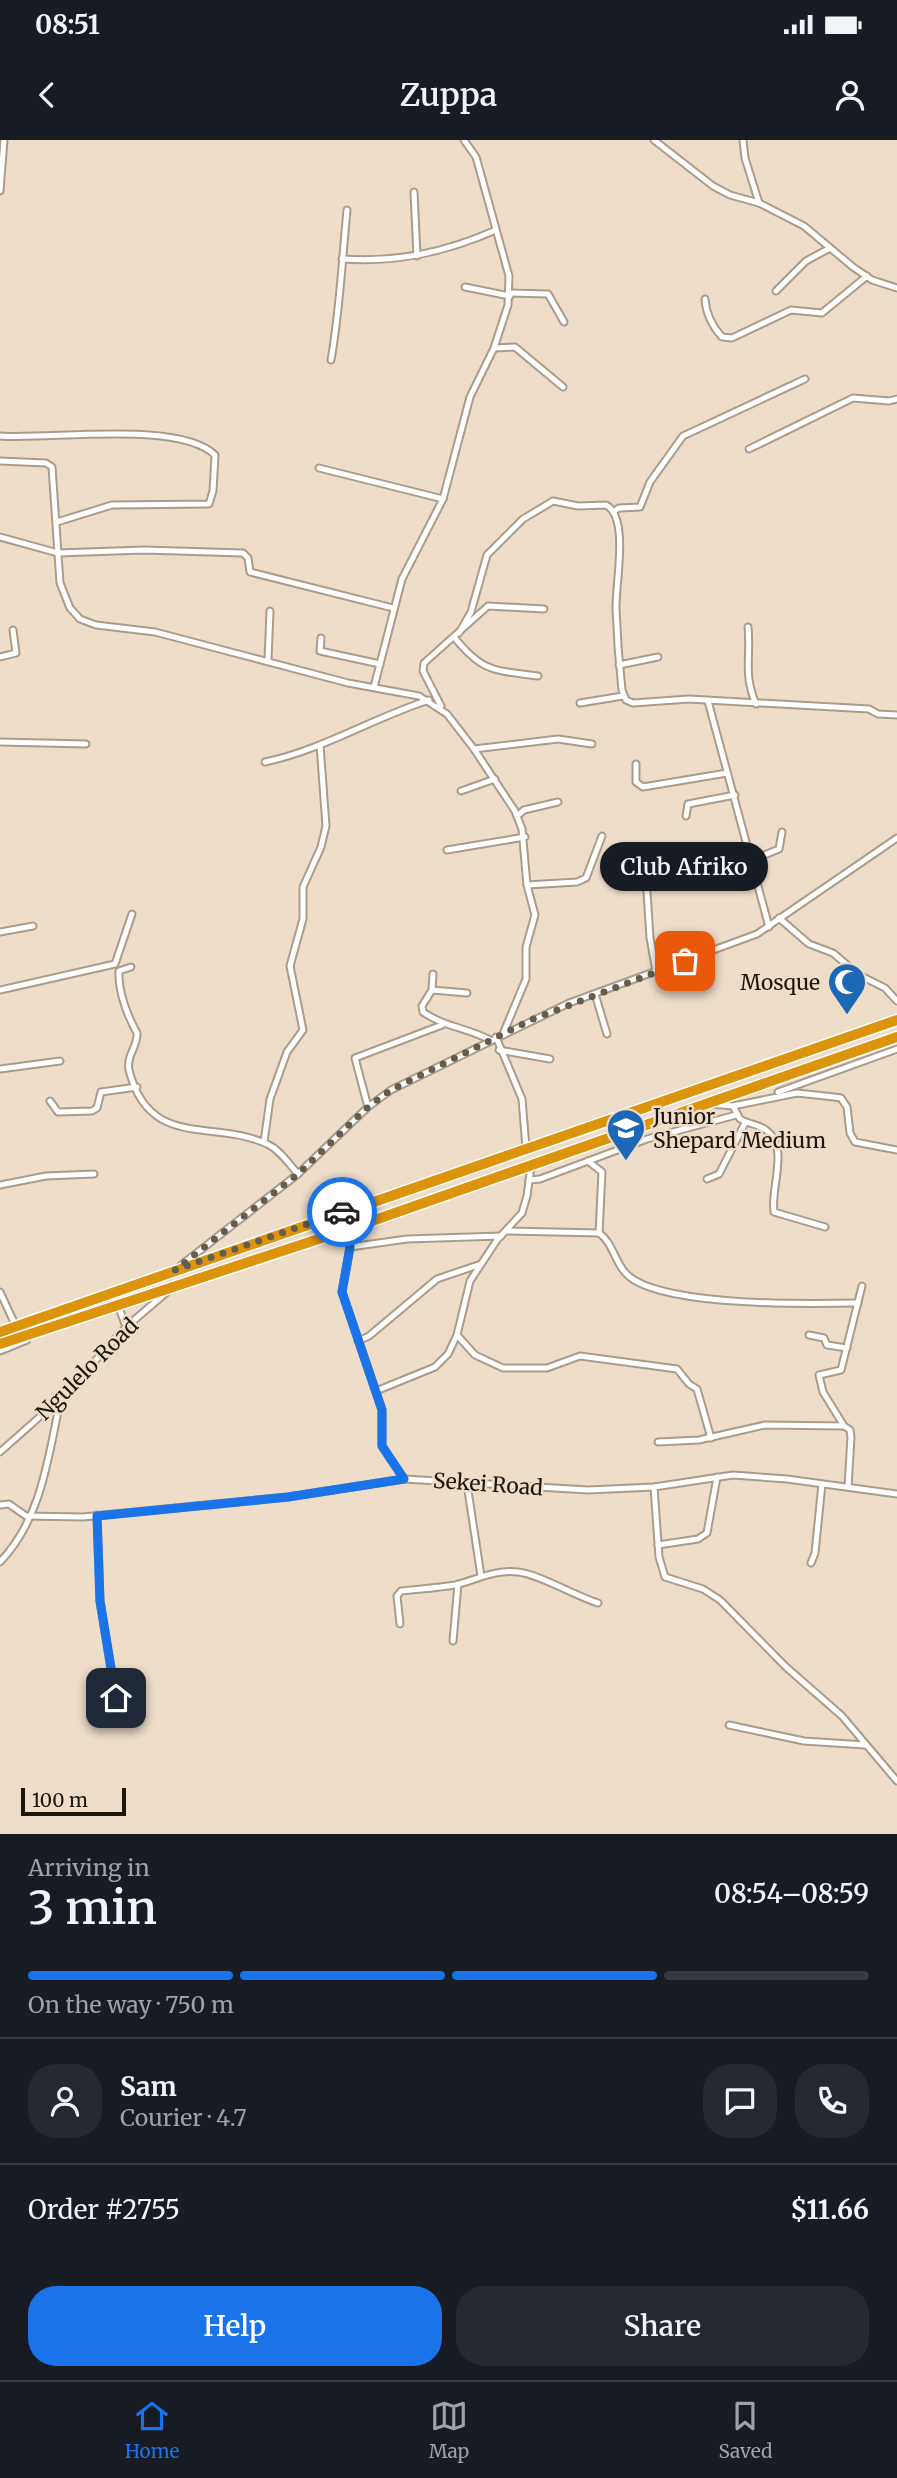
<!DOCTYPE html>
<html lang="en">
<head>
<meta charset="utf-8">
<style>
	body { margin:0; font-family:Merriweather,serif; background:#242831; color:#f1f3f6; height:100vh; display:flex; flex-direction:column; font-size:26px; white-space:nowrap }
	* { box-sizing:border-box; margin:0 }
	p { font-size:23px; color:#9ea1a6 }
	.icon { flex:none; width:38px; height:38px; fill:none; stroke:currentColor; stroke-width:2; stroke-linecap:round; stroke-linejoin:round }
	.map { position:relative; height:1694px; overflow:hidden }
	.drawer { display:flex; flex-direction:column; background:#171b24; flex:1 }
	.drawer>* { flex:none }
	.scale { position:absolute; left:21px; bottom:18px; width:105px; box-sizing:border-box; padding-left:7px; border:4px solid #1b160e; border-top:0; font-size:19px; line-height:24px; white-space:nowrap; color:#1b160e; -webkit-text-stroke:5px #edddc9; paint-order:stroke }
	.pin { position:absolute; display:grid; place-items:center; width:60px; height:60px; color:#fff; margin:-30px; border-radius:14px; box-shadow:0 4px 10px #0006 }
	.courier { position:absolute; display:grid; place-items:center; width:70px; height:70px; margin:-35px; border:5px solid #1a73e8; border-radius:50%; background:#fff; color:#222; box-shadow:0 2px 9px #0007 }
	.bubble { position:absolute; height:49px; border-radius:24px; background:#171b24; box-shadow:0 2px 5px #0004; font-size:23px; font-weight:600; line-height:49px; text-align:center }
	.overview em { font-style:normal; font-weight:600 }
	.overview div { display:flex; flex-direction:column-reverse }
	.overview { display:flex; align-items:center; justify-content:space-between; height:119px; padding:0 28px }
	h1 { font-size:46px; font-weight:600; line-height:52px }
	.bar { display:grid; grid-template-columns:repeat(4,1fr); gap:10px 7px; align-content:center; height:84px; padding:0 28px }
	.bar i { height:9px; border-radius:5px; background:#363941 }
	.bar .on { background:#1a73e8 }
	.bar p { grid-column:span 4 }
	.line { display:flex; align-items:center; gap:18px; padding:0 28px; border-top:2px solid #363941 }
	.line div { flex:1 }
	.round { display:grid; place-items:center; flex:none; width:74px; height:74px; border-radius:28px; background:#242831 }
	.action { display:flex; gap:14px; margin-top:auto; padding:14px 28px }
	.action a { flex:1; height:80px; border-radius:28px; background:#1a73e8; color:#fff; font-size:28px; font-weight:600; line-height:80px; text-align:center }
	.action a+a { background:#242831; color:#f1f3f6 }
	.status { display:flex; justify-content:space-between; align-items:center; height:49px; padding:0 35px; background:#171b24; direction:ltr }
	.status svg { height:19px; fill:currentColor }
	header { display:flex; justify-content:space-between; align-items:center; height:91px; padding:0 28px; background:#171b24; font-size:32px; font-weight:600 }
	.dock { display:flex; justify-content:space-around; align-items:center; height:98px; border-top:2px solid #363941; background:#171b24; font-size:19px; color:#9ea1a6 }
	.dock a { display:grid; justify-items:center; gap:4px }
	.dock .on { color:#1a73e8 }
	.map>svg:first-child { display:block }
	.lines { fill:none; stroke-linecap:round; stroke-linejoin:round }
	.street-casing { stroke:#ab9c89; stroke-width:9 }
	.highway-casing { stroke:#fff; stroke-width:13 }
	.street { stroke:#fff; stroke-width:5 }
	.highway { stroke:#dc940c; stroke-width:10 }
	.done { stroke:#645c4f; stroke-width:7; stroke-dasharray:0 12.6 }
	.route { stroke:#1a73e8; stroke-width:9 }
	.labels { text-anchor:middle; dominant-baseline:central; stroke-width:5; stroke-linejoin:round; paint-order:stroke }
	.poi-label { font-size:21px; fill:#1b160e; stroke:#edddc9; text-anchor:end }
	.street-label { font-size:21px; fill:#1b160e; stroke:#edddc9 }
</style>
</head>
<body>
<div class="status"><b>08:51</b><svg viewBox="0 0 49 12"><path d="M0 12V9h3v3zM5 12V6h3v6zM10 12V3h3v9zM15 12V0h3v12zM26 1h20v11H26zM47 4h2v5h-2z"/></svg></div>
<header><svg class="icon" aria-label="back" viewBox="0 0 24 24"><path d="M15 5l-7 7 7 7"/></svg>Zuppa<svg class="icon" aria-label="person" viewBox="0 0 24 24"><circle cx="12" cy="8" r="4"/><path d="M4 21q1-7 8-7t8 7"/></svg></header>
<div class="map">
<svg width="897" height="1694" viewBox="0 0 897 1694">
	<rect width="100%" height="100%" fill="#edddc9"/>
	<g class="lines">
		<defs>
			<g id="street">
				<path d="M 654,0 L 713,46 L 730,55 L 759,63 L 804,86 L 853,127 L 872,140 L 897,148"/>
				<path d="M 743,0 L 745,18 L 759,63"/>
				<path d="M 0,51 L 4,0"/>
				<path d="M 414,52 L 417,116"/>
				<path d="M 342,119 C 397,123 446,112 496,90"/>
				<path d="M 465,147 L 510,156"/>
				<path d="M 776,151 L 806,121 L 830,108"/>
				<path d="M 510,153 L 548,154 L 564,182"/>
				<path d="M 705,159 C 706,174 712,186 722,197 L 732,198 L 791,170 L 822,173 L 867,136"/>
				<path d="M 494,208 L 515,207 L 563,247"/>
				<path d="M 331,220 C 340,169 342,121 347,70"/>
				<path d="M 0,296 C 50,300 179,280 215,315 L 213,351 L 209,364 L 112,365 L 57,382"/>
				<path d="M 749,309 L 853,258 L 889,261 L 897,259"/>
				<path d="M 0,321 L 46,323 L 52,327 L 60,443 L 70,468 L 80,479 L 96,485 L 155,492 L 348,543 L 419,556 L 447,574 L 474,609 L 515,671 L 522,689 L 527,745 L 535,775 L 526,807 L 526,839 L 503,894"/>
				<path d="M 319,328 L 443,359"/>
				<path d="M 613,372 L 619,368 L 640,367 L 650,342 L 683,296 L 805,239"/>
				<path d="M 0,397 L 58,413 L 144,410 L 243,413 L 248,418 L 250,432 L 393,468"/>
				<path d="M 748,487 C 751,518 743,534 756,564"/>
				<path d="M 459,493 L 471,472 L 487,415 L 523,379 L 553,361 L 578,366 L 606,365 C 630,377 615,446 616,469 C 617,496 619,523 622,550 L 626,560 L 633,563 L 689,559 L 869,569 L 878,574 L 897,575"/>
				<path d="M 454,497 C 483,533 494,530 538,536"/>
				<path d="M 321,498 L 320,511 L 380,524"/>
				<path d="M 0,517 L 16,513 L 13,490"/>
				<path d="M 268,520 L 270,471"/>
				<path d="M 619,525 L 658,517"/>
				<path d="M 374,547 L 402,439 L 443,359 L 470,257 L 494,208 L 508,165 L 509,136 L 476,17 L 464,0"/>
				<path d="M 708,561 L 769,787"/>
				<path d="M 580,563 L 623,556"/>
				<path d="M 441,566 L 423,531 L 424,523 L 488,466 L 544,469"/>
				<path d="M 0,602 L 86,604"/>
				<path d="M 474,609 L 558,599 L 592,604"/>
				<path d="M 265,622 C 322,610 373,578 429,560"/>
				<path d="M 636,624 L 636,642 L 643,647 L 727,633"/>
				<path d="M 461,651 L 495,639"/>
				<path d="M 517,676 L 524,670 L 558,662"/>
				<path d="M 686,676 L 688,664 L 735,655"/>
				<path d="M 447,710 L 525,697"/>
				<path d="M 752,720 L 779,709 L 782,692"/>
				<path d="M 527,745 L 577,742 L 586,738 L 602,696"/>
				<path d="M 647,752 L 650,798 L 656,831"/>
				<path d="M 779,778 L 809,804 L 833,813 L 859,835 L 885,848 L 897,861"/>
				<path d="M 0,792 L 33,786"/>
				<path d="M 131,827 L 119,831 C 118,851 127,875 137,893 C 138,906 126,916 129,930 C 149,1010 213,979 267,1004 C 279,1009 289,1024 298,1034"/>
				<path d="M 433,834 L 432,850 L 422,866 L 423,872 C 444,887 468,888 490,900"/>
				<path d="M 0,850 L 115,824 L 132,774"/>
				<path d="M 432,850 L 467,853"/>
				<path d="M 595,854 L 607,894"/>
				<path d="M 496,897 L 522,959 L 526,1008"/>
				<path d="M 499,910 L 550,919"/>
				<path d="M 0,929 L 60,921"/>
				<path d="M 778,952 L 897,909"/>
				<path d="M 50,961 L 58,972 L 92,971 L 97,968 L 101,952 L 137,947"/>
				<path d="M 710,964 L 733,966 L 797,953 L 834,957 L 841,958 L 847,967 L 850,993 L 855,1002 L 897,1010"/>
				<path d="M 733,966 L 740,979 C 748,984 758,984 766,990 C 790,1007 770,1048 774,1072 L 825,1087"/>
				<path d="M 368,967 L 355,918 L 442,885"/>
				<path d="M 264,1002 L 270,959 L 287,912 L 303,890 L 290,826 L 303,779 L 303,747 L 321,707 L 326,686 L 320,605"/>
				<path d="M 588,1021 L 602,1032 L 599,1093"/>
				<path d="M 707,1039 L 719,1034 L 745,983"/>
				<path d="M 529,1040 L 540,1039 L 647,999 L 736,975"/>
				<path d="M 0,1045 L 46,1036 L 94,1034"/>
				<path d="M 347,1090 L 350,1107 L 342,1152 L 382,1270 L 382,1306 L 404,1339"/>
				<path d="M 507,1091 L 599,1093 C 615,1104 615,1129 634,1140 C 677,1166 805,1164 858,1163"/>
				<path d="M 350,1107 L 407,1099 L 501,1096"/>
				<path d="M 180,1126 L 298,1034 L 368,967 L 391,950 L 569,863 L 757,794 L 897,698"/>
				<path d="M 0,1152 L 13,1180"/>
				<path d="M 118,1165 L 126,1187"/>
				<path d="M 457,1195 L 475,1215 L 503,1228 L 547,1228 L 580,1216 L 677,1229 L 689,1244 L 697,1249 L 711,1298"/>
				<path d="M 809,1195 L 824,1198 L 827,1205 L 847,1208"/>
				<path d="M 358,1201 L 369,1196 L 437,1139 L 481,1124"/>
				<path d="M 0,1211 L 27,1200"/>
				<path d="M 376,1251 L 435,1227 L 448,1214 L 457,1195 L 470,1141 L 497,1100 L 522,1073 L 527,1056 L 531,1026"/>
				<path d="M 844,1286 L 823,1252 L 819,1235 L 841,1230 L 862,1146"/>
				<path d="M 658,1302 L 699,1300 L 765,1285 L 844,1286 L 850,1290 L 851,1297 L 848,1347"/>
				<path d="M 0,1312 L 61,1258 L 126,1187 L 167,1152"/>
				<path d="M 467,1344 L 481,1436"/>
				<path d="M 654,1347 L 659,1417 L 665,1437 L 703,1449 L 720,1460 L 786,1527 L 842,1576 L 897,1641"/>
				<path d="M 0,1365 L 9,1364 L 26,1376 L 83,1377 L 288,1357 L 404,1339 L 588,1350 L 654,1347 L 733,1335 L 787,1339 L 897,1354"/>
				<path d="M 97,1375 L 100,1461 L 119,1580"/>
				<path d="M 658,1405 L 698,1399 L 707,1393 L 717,1337"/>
				<path d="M 0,1422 C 43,1377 48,1315 61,1258"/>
				<path d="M 811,1423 L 815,1413 L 822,1344"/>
				<path d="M 400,1484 L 397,1456 L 401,1451 C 419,1449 437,1448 455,1445 C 476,1440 495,1429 518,1432 C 539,1434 575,1456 598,1463"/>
				<path d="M 453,1501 L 458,1444"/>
				<path d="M 729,1585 L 804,1601 L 865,1605"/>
			</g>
			<g id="highway">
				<path d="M 0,1192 L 897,880"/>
				<path d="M 0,1204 L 352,1088 L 897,897"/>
			</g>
		</defs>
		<use href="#street" class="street-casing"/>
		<use href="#highway" class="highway-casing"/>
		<use href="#street" class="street"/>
		<use href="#highway" class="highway"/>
	</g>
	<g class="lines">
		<path class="done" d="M 342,1072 L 175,1130 L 298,1034 L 368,967 L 391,950 L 533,879 L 685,821"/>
		<path class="route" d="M 116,1558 L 100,1461 L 97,1376 L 288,1357 L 404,1339 L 382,1306 L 382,1270 L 342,1152 L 350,1107 L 347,1090 L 352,1088 L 348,1070 L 342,1072"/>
	</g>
	<defs>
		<symbol id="mosque-pin" viewBox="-11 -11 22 30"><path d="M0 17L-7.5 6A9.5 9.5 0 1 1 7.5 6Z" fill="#1c67b6" stroke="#edddc9"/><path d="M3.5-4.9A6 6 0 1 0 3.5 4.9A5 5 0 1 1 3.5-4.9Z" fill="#fff"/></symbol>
		<symbol id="school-pin" viewBox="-11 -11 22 30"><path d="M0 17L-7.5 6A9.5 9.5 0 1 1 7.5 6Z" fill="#1c67b6" stroke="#edddc9"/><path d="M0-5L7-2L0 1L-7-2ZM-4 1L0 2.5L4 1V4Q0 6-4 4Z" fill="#fff"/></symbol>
	</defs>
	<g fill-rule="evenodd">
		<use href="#mosque-pin" x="825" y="820" width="44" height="60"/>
		<use href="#school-pin" x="604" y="966" width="44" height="60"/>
	</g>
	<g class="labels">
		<g class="poi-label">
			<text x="820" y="842">Mosque</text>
			<text x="653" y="976" text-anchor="start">Junior<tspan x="653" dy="24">Shepard Medium</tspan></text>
		</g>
		<g class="street-label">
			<text transform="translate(87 1229) rotate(-45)">Ngulelo Road</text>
			<text transform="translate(488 1344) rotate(4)">Sekei Road</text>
		</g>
	</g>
</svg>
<div class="scale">100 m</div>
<div class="pin" style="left:685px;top:821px;background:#ea580c"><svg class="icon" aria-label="bag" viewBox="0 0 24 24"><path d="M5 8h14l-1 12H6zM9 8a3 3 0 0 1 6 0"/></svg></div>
<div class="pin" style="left:116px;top:1558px;background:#1f2937"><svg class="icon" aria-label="home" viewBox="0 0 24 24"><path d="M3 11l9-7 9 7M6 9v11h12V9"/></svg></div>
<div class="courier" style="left:342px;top:1072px"><svg class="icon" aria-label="car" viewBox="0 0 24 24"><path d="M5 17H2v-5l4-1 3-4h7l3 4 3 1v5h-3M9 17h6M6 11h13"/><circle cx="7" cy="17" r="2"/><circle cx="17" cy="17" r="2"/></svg></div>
<div class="bubble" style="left:600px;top:702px;width:168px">Club Afriko</div>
</div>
<section class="drawer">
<div class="overview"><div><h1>3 min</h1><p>Arriving in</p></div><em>08:54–08:59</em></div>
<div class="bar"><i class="on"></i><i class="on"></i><i class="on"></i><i></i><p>On the way · 750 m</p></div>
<div class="line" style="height:126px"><a class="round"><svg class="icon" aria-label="person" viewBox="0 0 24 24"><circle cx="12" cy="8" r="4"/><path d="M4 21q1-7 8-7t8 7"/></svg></a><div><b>Sam</b><p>Courier · 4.7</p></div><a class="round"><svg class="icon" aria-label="chat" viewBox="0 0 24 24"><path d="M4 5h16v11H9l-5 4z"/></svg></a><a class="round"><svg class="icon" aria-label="phone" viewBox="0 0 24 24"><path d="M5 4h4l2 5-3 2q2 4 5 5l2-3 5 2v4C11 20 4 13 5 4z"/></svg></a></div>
<div class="line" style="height:91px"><div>Order #2755</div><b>$11.66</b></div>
<div class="action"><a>Help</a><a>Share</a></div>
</section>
<nav class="dock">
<a class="on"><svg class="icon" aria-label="home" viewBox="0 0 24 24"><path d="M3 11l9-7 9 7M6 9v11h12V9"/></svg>Home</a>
<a><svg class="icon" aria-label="map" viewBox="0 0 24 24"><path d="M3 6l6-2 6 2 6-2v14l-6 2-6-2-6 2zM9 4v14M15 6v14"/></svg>Map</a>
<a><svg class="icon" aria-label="saved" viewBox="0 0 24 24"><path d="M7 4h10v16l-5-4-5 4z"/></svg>Saved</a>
</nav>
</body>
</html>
